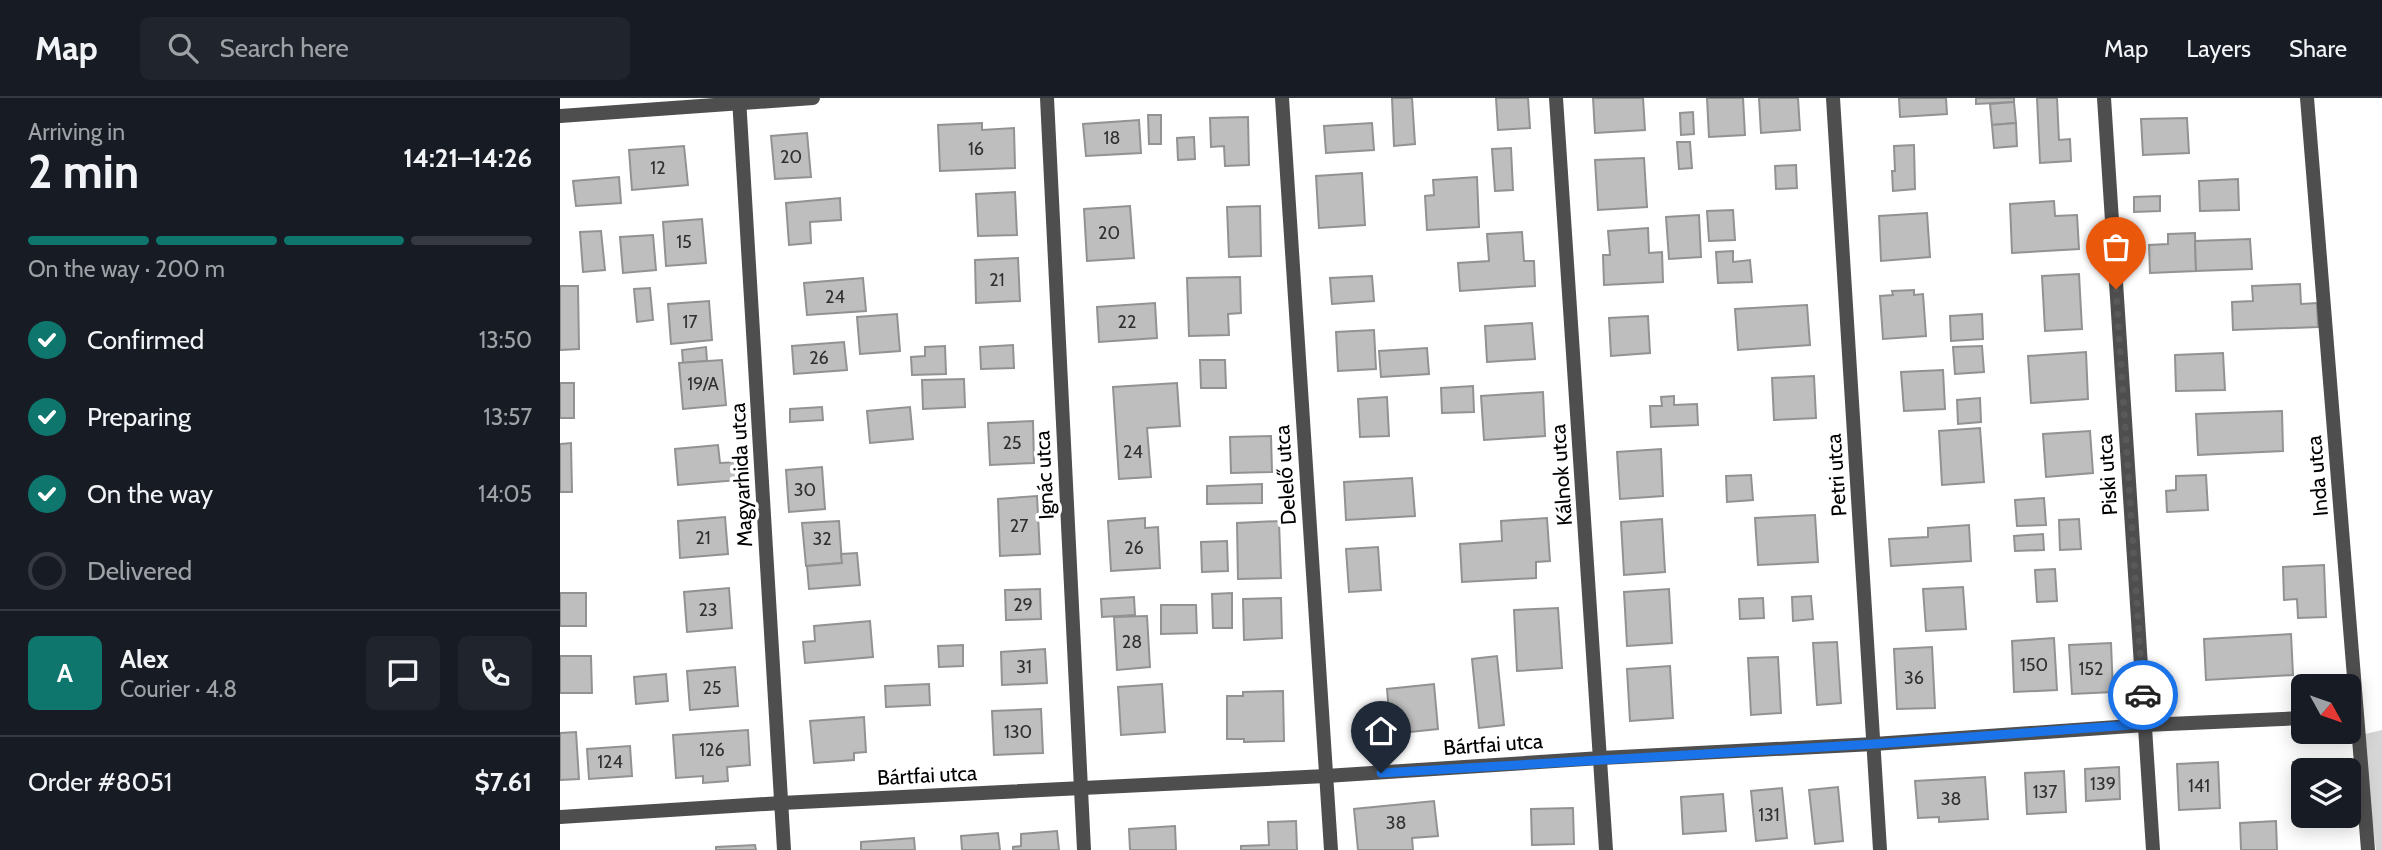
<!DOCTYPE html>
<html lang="en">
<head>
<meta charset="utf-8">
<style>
	body { margin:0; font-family:Cabin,sans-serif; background:#20242c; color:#f1f3f6; height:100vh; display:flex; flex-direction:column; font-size:26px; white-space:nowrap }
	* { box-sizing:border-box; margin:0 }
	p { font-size:23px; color:#9ea1a6 }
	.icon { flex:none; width:38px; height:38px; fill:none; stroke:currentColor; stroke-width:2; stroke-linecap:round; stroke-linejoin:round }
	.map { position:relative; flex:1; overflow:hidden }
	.details { display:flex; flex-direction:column; background:#171b24; width:560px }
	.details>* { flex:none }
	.needle { width:46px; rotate:130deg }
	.buttons { position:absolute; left:1731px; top:576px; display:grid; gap:14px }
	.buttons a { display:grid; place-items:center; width:70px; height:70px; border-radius:10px; background:#171b24; box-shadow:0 4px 18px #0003; font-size:35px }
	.pin { position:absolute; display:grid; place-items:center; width:60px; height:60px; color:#fff; margin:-72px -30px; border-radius:50% 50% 50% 0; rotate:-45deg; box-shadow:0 0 7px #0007 }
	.pin .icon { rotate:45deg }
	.courier { position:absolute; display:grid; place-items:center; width:70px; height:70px; margin:-35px; border:5px solid #1a73e8; border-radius:50%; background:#fff; color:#222; box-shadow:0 2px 9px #0007 }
	.overview em { font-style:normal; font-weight:700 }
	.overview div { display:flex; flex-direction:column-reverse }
	.overview { display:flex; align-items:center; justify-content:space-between; height:119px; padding:0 28px }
	h1 { font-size:46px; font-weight:700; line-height:52px }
	.bar { display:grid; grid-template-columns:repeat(4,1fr); gap:10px 7px; align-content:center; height:84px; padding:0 28px }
	.bar i { height:9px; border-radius:5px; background:#363941 }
	.bar .active { background:#0f766e }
	.bar p { grid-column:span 4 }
	.line { display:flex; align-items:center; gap:18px; padding:0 28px; border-top:2px solid #363941 }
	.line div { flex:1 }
	.round { display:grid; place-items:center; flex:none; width:74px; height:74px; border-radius:10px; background:#20242c }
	ol { padding:0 28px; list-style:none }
	li { display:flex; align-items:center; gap:21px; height:77px }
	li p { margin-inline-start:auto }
	li .icon { padding:7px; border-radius:50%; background:#0f766e; color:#fff; stroke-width:4 }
	li:last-child { color:#9ea1a6 }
	li i { width:38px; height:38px; border:4px solid #363941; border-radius:50% }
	header { display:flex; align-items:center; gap:42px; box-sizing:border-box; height:98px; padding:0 35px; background:#171b24; border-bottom:2px solid #363941 }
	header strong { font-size:33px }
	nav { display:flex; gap:38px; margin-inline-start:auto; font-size:24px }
	.search { width:490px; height:63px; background:#20242c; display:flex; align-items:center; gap:18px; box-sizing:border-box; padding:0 24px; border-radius:10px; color:#9ea1a6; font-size:26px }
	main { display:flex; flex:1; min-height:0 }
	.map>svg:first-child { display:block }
	.green { fill:#d5d5d5 }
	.building { fill:#bebebe; stroke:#929292; stroke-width:2 }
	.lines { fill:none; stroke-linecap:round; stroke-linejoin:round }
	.street { stroke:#4e4e4e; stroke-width:14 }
	.done { stroke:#595959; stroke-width:7; stroke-dasharray:0 12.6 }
	.route { stroke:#1a73e8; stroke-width:9 }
	.labels { text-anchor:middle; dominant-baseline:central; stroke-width:7; stroke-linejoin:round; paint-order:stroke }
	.number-label { font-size:18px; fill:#303030 }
	.street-label { font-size:21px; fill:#000; stroke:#fff }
</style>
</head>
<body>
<header>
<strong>Map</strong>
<div class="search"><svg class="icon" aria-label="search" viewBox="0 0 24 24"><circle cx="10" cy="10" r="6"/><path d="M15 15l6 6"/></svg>Search here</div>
<nav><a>Map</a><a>Layers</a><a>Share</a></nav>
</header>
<main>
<section class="details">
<div class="overview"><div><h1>2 min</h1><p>Arriving in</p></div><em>14:21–14:26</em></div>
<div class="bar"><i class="active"></i><i class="active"></i><i class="active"></i><i></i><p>On the way · 200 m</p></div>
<ol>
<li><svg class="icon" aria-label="check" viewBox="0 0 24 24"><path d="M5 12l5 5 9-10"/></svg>Confirmed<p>13:50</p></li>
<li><svg class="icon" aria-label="check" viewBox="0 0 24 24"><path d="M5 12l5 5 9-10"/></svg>Preparing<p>13:57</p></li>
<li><svg class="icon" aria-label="check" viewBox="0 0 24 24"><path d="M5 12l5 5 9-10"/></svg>On the way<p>14:05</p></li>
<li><i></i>Delivered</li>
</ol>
<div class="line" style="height:126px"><b class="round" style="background:#0f766e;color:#fff">A</b><div><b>Alex</b><p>Courier · 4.8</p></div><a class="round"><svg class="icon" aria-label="chat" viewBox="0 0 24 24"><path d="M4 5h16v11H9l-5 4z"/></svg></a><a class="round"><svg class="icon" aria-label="phone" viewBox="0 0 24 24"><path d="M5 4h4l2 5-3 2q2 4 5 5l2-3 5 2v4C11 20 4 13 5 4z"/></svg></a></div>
<div class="line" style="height:91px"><div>Order #8051</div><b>$7.61</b></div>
</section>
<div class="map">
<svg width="1822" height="752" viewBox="0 0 1822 752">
	<rect width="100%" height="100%" fill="#fff"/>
	<path class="green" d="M 1822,632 L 1822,752 L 1816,752 L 1801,637 Z"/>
	<g class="building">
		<path d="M 832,0 L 852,0 L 855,46 L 834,48 Z"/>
		<path d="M 936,0 L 968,0 L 970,30 L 938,32 Z"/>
		<path d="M 1033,0 L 1083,0 L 1085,32 L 1035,35 Z"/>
		<path d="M 1147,0 L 1183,0 L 1185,37 L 1149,39 Z"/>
		<path d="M 1199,0 L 1238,0 L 1240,32 L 1201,35 Z"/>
		<path d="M 1339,0 L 1386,0 L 1387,16 L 1340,19 Z"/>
		<path d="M 1416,0 L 1454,0 L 1454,4 L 1416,6 Z"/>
		<path d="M 1477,0 L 1497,0 L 1499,42 L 1510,41 L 1511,63 L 1480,65 Z"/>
		<path d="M 1454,4 L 1456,25 L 1432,27 L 1430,6 Z"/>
		<path d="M 1133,14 L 1134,36 L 1121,37 L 1120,15 Z"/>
		<path d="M 588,17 L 601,17 L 601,46 L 589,46 Z"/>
		<path d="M 688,19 L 689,67 L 665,68 L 664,48 L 651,49 L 650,20 Z"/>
		<path d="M 1627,20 L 1629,55 L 1583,57 L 1581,21 Z"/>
		<path d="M 579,22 L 581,55 L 526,58 L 523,26 Z"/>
		<path d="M 422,25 L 422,32 L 454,30 L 455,70 L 380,73 L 378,27 Z"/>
		<path d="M 812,25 L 814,52 L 766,55 L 764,28 Z"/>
		<path d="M 1456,25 L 1457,48 L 1434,50 L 1432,27 Z"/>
		<path d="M 247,35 L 251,79 L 215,81 L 211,38 Z"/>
		<path d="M 634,39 L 635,61 L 618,62 L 617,40 Z"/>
		<path d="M 1117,44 L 1130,44 L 1132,70 L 1119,71 Z"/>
		<path d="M 1354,47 L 1355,91 L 1333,93 L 1332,73 L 1335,73 L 1334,48 Z"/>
		<path d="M 124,48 L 128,87 L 72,92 L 69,52 Z"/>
		<path d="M 951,50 L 953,92 L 935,93 L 932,51 Z"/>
		<path d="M 1084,60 L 1087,109 L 1038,112 L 1035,62 Z"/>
		<path d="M 1236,67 L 1237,90 L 1216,91 L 1215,68 Z"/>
		<path d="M 802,75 L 805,127 L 759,130 L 756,78 Z"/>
		<path d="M 59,79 L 61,105 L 16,108 L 13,83 Z"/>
		<path d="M 917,79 L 919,129 L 867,132 L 865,98 L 874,97 L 873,82 Z"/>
		<path d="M 1678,81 L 1679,112 L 1640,113 L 1639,83 Z"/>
		<path d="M 455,94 L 457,137 L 418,138 L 416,96 Z"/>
		<path d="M 1600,98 L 1600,113 L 1574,114 L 1574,99 Z"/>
		<path d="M 280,100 L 281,122 L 250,124 L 251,145 L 229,147 L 226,105 Z"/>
		<path d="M 1494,103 L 1495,118 L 1517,117 L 1519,151 L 1452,155 L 1450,106 Z"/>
		<path d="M 570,108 L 574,160 L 527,163 L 524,111 Z"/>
		<path d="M 700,108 L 701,158 L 669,159 L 667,109 Z"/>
		<path d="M 1173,112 L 1175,142 L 1149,143 L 1147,113 Z"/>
		<path d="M 1367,115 L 1370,159 L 1321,163 L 1319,118 Z"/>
		<path d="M 1139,117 L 1141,159 L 1109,161 L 1106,119 Z"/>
		<path d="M 142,121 L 146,165 L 106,168 L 103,124 Z"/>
		<path d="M 1088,130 L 1089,155 L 1102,154 L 1103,184 L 1044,187 L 1043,157 L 1050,157 L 1048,133 Z"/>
		<path d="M 41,133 L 45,172 L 23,174 L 20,134 Z"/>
		<path d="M 962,134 L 964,163 L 974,163 L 975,188 L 900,193 L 898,165 L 929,163 L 927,136 Z"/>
		<path d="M 1635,135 L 1636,173 L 1590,175 L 1589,147 L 1608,146 L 1608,136 Z"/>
		<path d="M 93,137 L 96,172 L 63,175 L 60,139 Z"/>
		<path d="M 1690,141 L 1692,171 L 1636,173 L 1635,143 Z"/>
		<path d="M 1173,153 L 1173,164 L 1190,162 L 1192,184 L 1158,185 L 1156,154 Z"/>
		<path d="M 458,160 L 460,203 L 416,205 L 415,162 Z"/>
		<path d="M 1519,176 L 1522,231 L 1485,233 L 1482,178 Z"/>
		<path d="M 812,178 L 814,203 L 772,206 L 770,180 Z"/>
		<path d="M 680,179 L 681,215 L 668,216 L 669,237 L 629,238 L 627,180 Z"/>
		<path d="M 303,180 L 306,213 L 247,217 L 244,185 Z"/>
		<path d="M 1740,186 L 1741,206 L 1757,205 L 1758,229 L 1673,232 L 1672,204 L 1693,203 L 1692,188 Z"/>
		<path d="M 0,188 L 18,188 L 19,251 L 0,252 Z"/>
		<path d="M 90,190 L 93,222 L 77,224 L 74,191 Z"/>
		<path d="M 1354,192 L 1354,197 L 1363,196 L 1366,238 L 1323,241 L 1320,198 L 1333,197 L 1332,193 Z"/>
		<path d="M 149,203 L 152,242 L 111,246 L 108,206 Z"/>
		<path d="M 595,205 L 597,240 L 539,244 L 537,209 Z"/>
		<path d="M 1247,207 L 1250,247 L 1178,252 L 1175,211 Z"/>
		<path d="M 337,216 L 340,253 L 300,256 L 297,219 Z"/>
		<path d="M 1422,216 L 1423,241 L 1391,243 L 1390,218 Z"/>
		<path d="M 1088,218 L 1090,255 L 1051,258 L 1049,220 Z"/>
		<path d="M 972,225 L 975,261 L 927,264 L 925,228 Z"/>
		<path d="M 814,232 L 816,271 L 778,273 L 776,234 Z"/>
		<path d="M 284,244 L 287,272 L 234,276 L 232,248 Z"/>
		<path d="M 453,247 L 454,270 L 421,271 L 420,249 Z"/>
		<path d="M 385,248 L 386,276 L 352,277 L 351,259 L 365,258 L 365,249 Z"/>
		<path d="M 1422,248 L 1424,274 L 1395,276 L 1393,249 Z"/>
		<path d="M 146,249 L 147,263 L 123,265 L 122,252 Z"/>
		<path d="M 867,250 L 869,276 L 821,279 L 819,253 Z"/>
		<path d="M 1526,254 L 1528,301 L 1471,305 L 1468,258 Z"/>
		<path d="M 1663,255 L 1665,292 L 1616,293 L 1615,257 Z"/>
		<path d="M 162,262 L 166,307 L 123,311 L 119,265 Z"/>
		<path d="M 640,262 L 665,262 L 666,290 L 641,290 Z"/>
		<path d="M 1383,272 L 1385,311 L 1344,313 L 1341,274 Z"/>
		<path d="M 1254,278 L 1256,320 L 1214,322 L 1212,280 Z"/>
		<path d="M 404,281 L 405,309 L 363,311 L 362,282 Z"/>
		<rect x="0" y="285" width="14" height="35"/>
		<path d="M 617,285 L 620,328 L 587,330 L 591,379 L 559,381 L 553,289 Z"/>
		<path d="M 913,288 L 914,314 L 882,315 L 881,290 Z"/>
		<path d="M 983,294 L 985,338 L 924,342 L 921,298 Z"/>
		<path d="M 1114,298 L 1114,307 L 1137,306 L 1138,327 L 1091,329 L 1090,308 L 1102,308 L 1101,299 Z"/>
		<path d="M 827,299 L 829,338 L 800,339 L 798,301 Z"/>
		<path d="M 1420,300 L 1421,324 L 1398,326 L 1397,302 Z"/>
		<path d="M 262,309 L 263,322 L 230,324 L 230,311 Z"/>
		<path d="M 350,309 L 353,341 L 310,345 L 307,313 Z"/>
		<path d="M 1722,313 L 1723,353 L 1638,357 L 1636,316 Z"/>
		<path d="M 473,323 L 474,365 L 430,367 L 428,325 Z"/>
		<path d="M 1420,330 L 1424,384 L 1382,387 L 1379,333 Z"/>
		<path d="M 1530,333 L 1533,375 L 1486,379 L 1483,336 Z"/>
		<path d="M 711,338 L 712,374 L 671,375 L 670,339 Z"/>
		<path d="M 11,345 L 12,394 L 0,394 L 0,346 Z"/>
		<path d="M 158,347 L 160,365 L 177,364 L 178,382 L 118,387 L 115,351 Z"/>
		<path d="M 1101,351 L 1103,398 L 1060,401 L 1057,354 Z"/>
		<path d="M 262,369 L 265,411 L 229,414 L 226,372 Z"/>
		<path d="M 1191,377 L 1193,402 L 1167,404 L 1166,378 Z"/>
		<path d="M 1646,377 L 1648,412 L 1607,414 L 1606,393 L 1616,392 L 1616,378 Z"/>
		<path d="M 852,380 L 855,418 L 786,422 L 784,384 Z"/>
		<path d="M 702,386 L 702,405 L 647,406 L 647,388 Z"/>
		<path d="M 477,398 L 480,456 L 440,458 L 438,401 Z"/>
		<path d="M 1484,400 L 1486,427 L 1457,428 L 1455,402 Z"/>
		<path d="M 1255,417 L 1258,464 L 1198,467 L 1195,420 Z"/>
		<path d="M 165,419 L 168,456 L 120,460 L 118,423 Z"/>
		<path d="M 585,420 L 585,430 L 598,429 L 600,470 L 551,473 L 548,423 Z"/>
		<path d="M 987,420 L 990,463 L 976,464 L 976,480 L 902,484 L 900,446 L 942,443 L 941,423 Z"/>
		<path d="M 1102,421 L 1105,474 L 1064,477 L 1061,424 Z"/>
		<path d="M 1519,421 L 1521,451 L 1500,452 L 1499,422 Z"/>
		<path d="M 279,423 L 282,465 L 246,468 L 242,425 Z"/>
		<path d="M 719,423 L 721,480 L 678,481 L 677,425 Z"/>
		<path d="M 1409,427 L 1411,463 L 1331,468 L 1329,441 L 1368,439 L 1368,430 Z"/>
		<path d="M 1483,436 L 1484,452 L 1455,453 L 1454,438 Z"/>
		<path d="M 667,443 L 668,473 L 642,474 L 641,444 Z"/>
		<path d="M 818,449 L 821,492 L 789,494 L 786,451 Z"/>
		<path d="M 297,455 L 300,487 L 249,491 L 247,468 L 282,465 L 281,456 Z"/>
		<path d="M 1764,467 L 1766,519 L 1738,520 L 1737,501 L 1724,502 L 1723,469 Z"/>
		<path d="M 1495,471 L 1497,503 L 1477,504 L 1475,472 Z"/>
		<path d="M 1403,489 L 1406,531 L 1366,533 L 1363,491 Z"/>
		<path d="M 169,490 L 172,530 L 127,534 L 124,494 Z"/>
		<path d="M 480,491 L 481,521 L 446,522 L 445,492 Z"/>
		<path d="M 1109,491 L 1112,545 L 1067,548 L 1064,494 Z"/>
		<rect x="0" y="495" width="26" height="33"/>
		<path d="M 672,495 L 672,530 L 653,530 L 652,496 Z"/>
		<path d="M 1251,498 L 1253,521 L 1233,523 L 1232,499 Z"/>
		<path d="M 574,499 L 575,517 L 542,519 L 541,501 Z"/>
		<path d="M 721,500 L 722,540 L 684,542 L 683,501 Z"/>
		<path d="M 1203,500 L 1204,520 L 1180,521 L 1179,501 Z"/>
		<path d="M 601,507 L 636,507 L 637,535 L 601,536 Z"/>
		<path d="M 998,510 L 1002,570 L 957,573 L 954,512 Z"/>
		<path d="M 587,518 L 590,569 L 557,572 L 554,519 Z"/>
		<path d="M 310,523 L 313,559 L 245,565 L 243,544 L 255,543 L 254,528 Z"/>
		<path d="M 1731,536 L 1733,577 L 1646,582 L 1644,541 Z"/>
		<path d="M 1494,540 L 1497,592 L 1454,594 L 1452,543 Z"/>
		<path d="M 1277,544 L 1281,605 L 1257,607 L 1253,545 Z"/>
		<path d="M 1551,545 L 1553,594 L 1512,596 L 1509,547 Z"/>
		<path d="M 403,547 L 403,568 L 379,569 L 378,548 Z"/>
		<path d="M 1372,549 L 1375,610 L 1337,611 L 1334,551 Z"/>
		<path d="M 485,551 L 487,585 L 442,587 L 441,554 Z"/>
		<path d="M 0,558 L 31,558 L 32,595 L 0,595 Z"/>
		<path d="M 937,558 L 944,627 L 919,630 L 912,561 Z"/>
		<path d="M 1218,559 L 1221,615 L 1191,617 L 1188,560 Z"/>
		<path d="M 1110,568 L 1113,620 L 1070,623 L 1067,571 Z"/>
		<path d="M 175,569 L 178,608 L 130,612 L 127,573 Z"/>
		<path d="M 106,576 L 108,603 L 76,606 L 74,579 Z"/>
		<path d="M 369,586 L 370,607 L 326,609 L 325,588 Z"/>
		<path d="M 602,586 L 605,634 L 561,637 L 558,589 Z"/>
		<path d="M 874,586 L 878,631 L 831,636 L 827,591 Z"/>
		<path d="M 723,593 L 724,643 L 684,644 L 684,641 L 667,641 L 667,598 L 683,598 L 683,594 Z"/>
		<path d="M 481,611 L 483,655 L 434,657 L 432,613 Z"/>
		<path d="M 304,619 L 306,654 L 294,655 L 294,662 L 254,665 L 250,623 Z"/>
		<path d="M 188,632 L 190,667 L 167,669 L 168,683 L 143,685 L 143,678 L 116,680 L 113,637 Z"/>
		<path d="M 16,634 L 19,681 L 0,682 L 0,635 Z"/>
		<path d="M 70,648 L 72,678 L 29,681 L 27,651 Z"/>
		<path d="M 1773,662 L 1773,672 L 1743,672 L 1743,710 L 1735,711 L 1733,664 Z"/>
		<path d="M 1658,664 L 1660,710 L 1619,712 L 1617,666 Z"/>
		<path d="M 1559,669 L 1560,701 L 1526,703 L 1525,671 Z"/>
		<path d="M 1504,673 L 1506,714 L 1467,716 L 1465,675 Z"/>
		<path d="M 1425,679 L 1428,721 L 1379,724 L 1379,719 L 1358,720 L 1355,683 Z"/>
		<path d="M 1278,689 L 1283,743 L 1255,746 L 1249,692 Z"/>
		<path d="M 1222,690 L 1227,740 L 1196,743 L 1191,693 Z"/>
		<path d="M 1163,696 L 1166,733 L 1123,736 L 1121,699 Z"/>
		<path d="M 874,703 L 878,738 L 852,740 L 853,752 L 798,752 L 794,711 Z"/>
		<path d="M 1013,710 L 1014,746 L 972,747 L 971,711 Z"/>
		<path d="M 736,723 L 737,752 L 681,752 L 681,748 L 709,747 L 708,724 Z"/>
		<path d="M 1716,723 L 1717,752 L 1681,752 L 1680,725 Z"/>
		<path d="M 615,728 L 616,752 L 570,752 L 569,731 Z"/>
		<path d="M 497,733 L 499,752 L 453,752 L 453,749 L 461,748 L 461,736 Z"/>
		<path d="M 438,735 L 440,752 L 402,752 L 401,738 Z"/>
		<path d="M 354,740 L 355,752 L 301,752 L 301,744 Z"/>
		<path d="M 195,747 L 196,752 L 156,752 L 156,749 Z"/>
	</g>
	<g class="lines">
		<g class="street">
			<path d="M 179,0 L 224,752"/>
			<path d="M 487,0 L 524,752"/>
			<path d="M 722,0 L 771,752"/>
			<path d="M 996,0 L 1046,752"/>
			<path d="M 1273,0 L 1320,752"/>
			<path d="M 1544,0 L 1593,752"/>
			<path d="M 1747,0 L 1808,752"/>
			<path d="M 0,18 L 253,0"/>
			<path d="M 0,719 L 221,705 L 766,678 L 1041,660 L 1314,646 L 1585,627 L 1743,620"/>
		</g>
	</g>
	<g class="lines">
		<path class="done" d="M 1556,191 L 1583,597"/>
		<path class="route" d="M 821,675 L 1314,646 L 1585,626 L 1583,597"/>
	</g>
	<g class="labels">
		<g class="number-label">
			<text x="552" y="40">18</text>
			<text x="416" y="51">16</text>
			<text x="231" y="59">20</text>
			<text x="98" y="70">12</text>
			<text x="549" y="135">20</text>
			<text x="124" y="144">15</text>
			<text x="437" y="182">21</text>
			<text x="275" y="199">24</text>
			<text x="130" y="224">17</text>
			<text x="567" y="224">22</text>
			<text x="259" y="260">26</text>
			<text x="143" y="286">19/A</text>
			<text x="452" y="345">25</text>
			<text x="573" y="354">24</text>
			<text x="245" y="392">30</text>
			<text x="459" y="428">27</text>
			<text x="143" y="440">21</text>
			<text x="262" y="441">32</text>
			<text x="574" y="450">26</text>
			<text x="463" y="507">29</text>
			<text x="148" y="512">23</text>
			<text x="572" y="544">28</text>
			<text x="1474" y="567">150</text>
			<text x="464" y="569">31</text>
			<text x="1531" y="571">152</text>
			<text x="1354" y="580">36</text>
			<text x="152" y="590">25</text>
			<text x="458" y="634">130</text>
			<text x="152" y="652">126</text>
			<text x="50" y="664">124</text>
			<text x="1543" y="686">139</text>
			<text x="1639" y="688">141</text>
			<text x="1485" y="694">137</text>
			<text x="1391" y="701">38</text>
			<text x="1209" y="717">131</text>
			<text x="836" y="725">38</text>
		</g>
		<g class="street-label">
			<text transform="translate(181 377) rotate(-93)">Magyarhida utca</text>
			<text transform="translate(484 377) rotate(-93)">Ignác utca</text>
			<text transform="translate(725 377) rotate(-94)">Delelő utca</text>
			<text transform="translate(1001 377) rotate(-94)">Kálnok utca</text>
			<text transform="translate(1276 377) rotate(-94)">Petri utca</text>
			<text transform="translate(1547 377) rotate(-94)">Piski utca</text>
			<text transform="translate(1757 378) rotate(-95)">Inda utca</text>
			<text transform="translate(933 646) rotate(-4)">Bártfai utca</text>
			<text transform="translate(367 677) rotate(-3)">Bártfai utca</text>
		</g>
	</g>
</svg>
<div class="buttons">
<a><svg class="needle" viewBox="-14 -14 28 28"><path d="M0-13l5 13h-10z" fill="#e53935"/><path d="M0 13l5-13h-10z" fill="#9ea1a6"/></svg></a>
<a><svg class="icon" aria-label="layers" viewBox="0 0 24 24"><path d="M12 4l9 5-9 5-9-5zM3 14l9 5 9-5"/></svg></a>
</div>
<div class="pin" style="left:1556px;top:191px;background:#ea580c"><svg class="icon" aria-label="bag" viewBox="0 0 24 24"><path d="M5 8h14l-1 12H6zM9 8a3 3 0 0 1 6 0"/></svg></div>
<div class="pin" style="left:821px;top:675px;background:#1f2937"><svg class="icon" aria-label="home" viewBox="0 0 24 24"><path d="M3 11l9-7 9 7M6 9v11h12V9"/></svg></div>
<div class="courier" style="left:1583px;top:597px"><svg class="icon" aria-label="car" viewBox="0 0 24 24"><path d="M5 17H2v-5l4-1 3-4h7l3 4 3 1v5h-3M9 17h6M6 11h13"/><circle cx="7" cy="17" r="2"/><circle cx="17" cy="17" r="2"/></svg></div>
</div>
</main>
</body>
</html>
